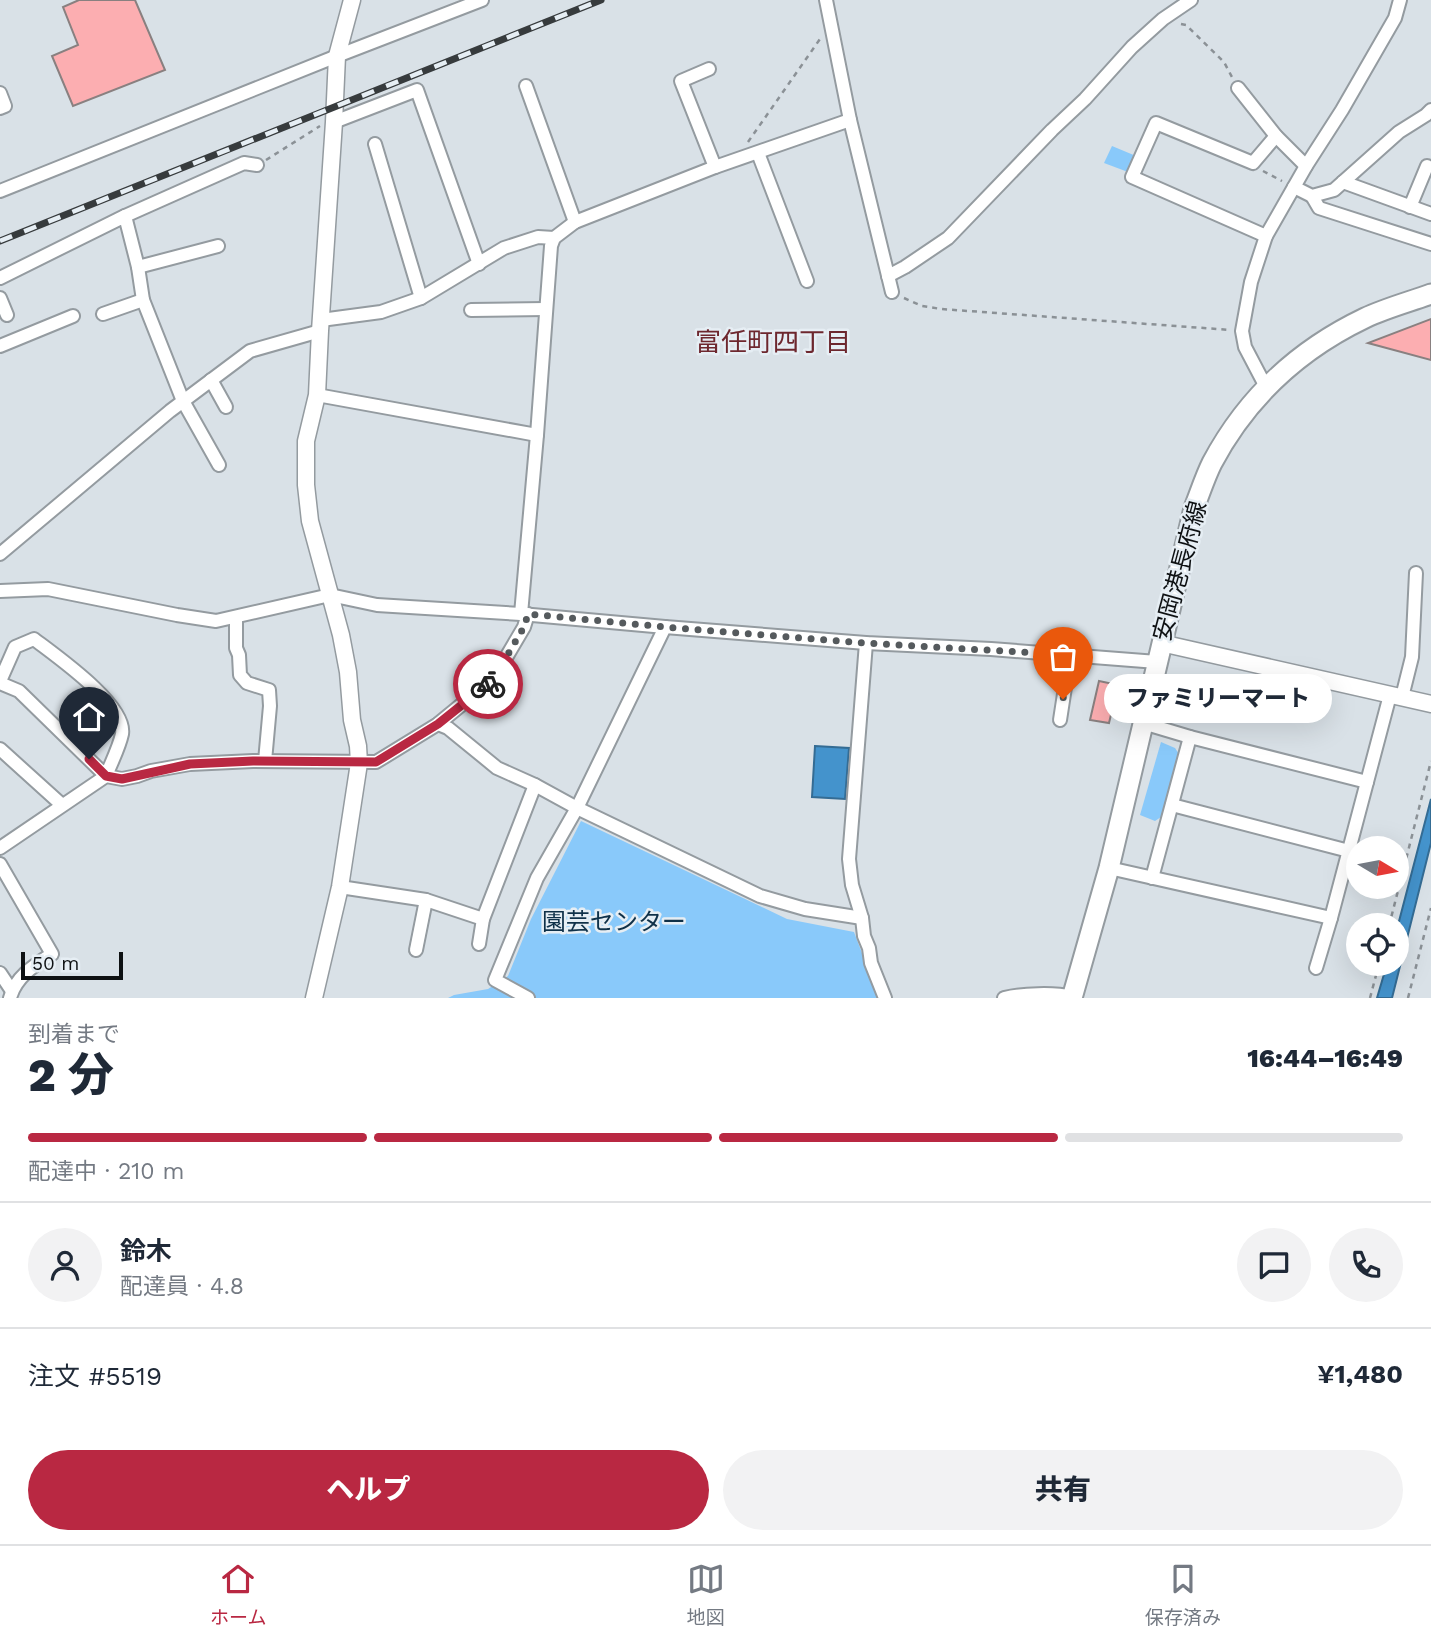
<!DOCTYPE html>
<html lang="ja">
<head>
<meta charset="utf-8">
<style>
	body { margin:0; font-family:"Work Sans","Noto Sans JP",sans-serif; background:#f2f2f3; color:#1f2937; height:100vh; display:flex; flex-direction:column; font-size:26px; white-space:nowrap }
	* { box-sizing:border-box; margin:0 }
	p { font-size:23px; color:#747a83 }
	.icon { flex:none; width:38px; height:38px; fill:none; stroke:currentColor; stroke-width:2; stroke-linecap:round; stroke-linejoin:round }
	.map { position:relative; height:998px; overflow:hidden }
	.panel { display:flex; flex-direction:column; background:#fff; flex:1 }
	.panel>* { flex:none }
	.needle { width:46px; rotate:100deg }
	.controls { position:absolute; left:1346px; top:836px; display:grid; gap:14px }
	.controls a { display:grid; place-items:center; width:63px; height:63px; border-radius:50%; background:#fff; box-shadow:0 7px 28px #0002; font-size:35px }
	.scale { position:absolute; left:21px; bottom:18px; width:102px; box-sizing:border-box; padding-left:7px; border:4px solid #0e1113; border-top:0; font-size:19px; line-height:24px; white-space:nowrap; color:#0e1113; -webkit-text-stroke:5px #e6eef4; paint-order:stroke }
	.pin { position:absolute; display:grid; place-items:center; width:60px; height:60px; color:#fff; margin:-72px -30px; border-radius:50% 50% 50% 0; rotate:-45deg; box-shadow:0 0 7px #0007 }
	.pin .icon { rotate:45deg }
	.courier { position:absolute; display:grid; place-items:center; width:70px; height:70px; margin:-35px; border:5px solid #b92842; border-radius:50%; background:#fff; color:#222; box-shadow:0 2px 9px #0007 }
	.bubble { position:absolute; height:49px; border-radius:24px; background:#fff; box-shadow:0 7px 28px #0002; font-size:23px; font-weight:800; line-height:49px; text-align:center }
	.headline em { font-style:normal; font-weight:800 }
	.headline div { display:flex; flex-direction:column-reverse }
	.headline { display:flex; align-items:center; justify-content:space-between; height:119px; padding:0 28px }
	h1 { font-size:46px; font-weight:800; line-height:52px }
	.bar { display:grid; grid-template-columns:repeat(4,1fr); gap:10px 7px; align-content:center; height:84px; padding:0 28px }
	.bar i { height:9px; border-radius:5px; background:#e0e1e3 }
	.bar .active { background:#b92842 }
	.bar p { grid-column:span 4 }
	.line { display:flex; align-items:center; gap:18px; padding:0 28px; border-top:2px solid #e0e1e3 }
	.line div { flex:1 }
	.round { display:grid; place-items:center; flex:none; width:74px; height:74px; border-radius:37px; background:#f2f2f3 }
	.cta { display:flex; gap:14px; margin-top:auto; padding:14px 28px }
	.cta a { flex:1; height:80px; border-radius:42px; background:#b92842; color:#fff; font-size:28px; font-weight:800; line-height:80px; text-align:center }
	.cta a+a { background:#f2f2f3; color:#1f2937 }
	.dock { display:flex; justify-content:space-around; align-items:center; height:98px; border-top:2px solid #e0e1e3; background:#fff; font-size:19px; color:#747a83 }
	.dock a { display:grid; justify-items:center; gap:4px }
	.dock .active { color:#b92842 }
	.map>svg:first-child { display:block }
	.green { fill:#89c9fa }
	.water { fill:#4493cc; stroke:#346c94; stroke-width:2 }
	.building { fill:#fcaeb1; stroke:#898080; stroke-width:2 }
	.lines { fill:none; stroke-linecap:round; stroke-linejoin:round }
	.minor-casing { stroke:#949ba0; stroke-width:16 }
	.tertiary-casing { stroke:#949ba0; stroke-width:19 }
	.secondary-casing { stroke:#949ba0; stroke-width:23 }
	.path { stroke:#8b9196; stroke-width:2.5; stroke-dasharray:5 5; stroke-linecap:butt }
	.minor { stroke:#fff; stroke-width:12 }
	.tertiary { stroke:#fff; stroke-width:16 }
	.secondary { stroke:#fff; stroke-width:19 }
	.rail-casing { stroke:#373b3d; stroke-width:7 }
	.rail { stroke:#e6eef4; stroke-width:4.5; stroke-dasharray:13; stroke-linecap:butt }
	.done { stroke:#555a5d; stroke-width:7; stroke-dasharray:0 12.6 }
	.route { stroke:#b92842; stroke-width:9 }
	.labels { text-anchor:middle; dominant-baseline:central; stroke-width:5; stroke-linejoin:round; paint-order:stroke }
	.street-label { font-size:24px; fill:#0e1113; stroke:#e6eef4 }
	.park-label { font-size:24px; fill:#0f3149; stroke:#e6eef4 }
	.neighbourhood-label { font-size:26px; fill:#6d272e; stroke:#e6eef4 }
</style>
</head>
<body>
<div class="map">
<svg width="1431" height="998" viewBox="0 0 1431 998">
	<rect width="100%" height="100%" fill="#d9e1e7"/>
	<g class="green">
		<path d="M 1112,146 L 1136,156 L 1128,172 L 1104,163 Z"/>
		<path d="M 1161,742 L 1175,748 L 1179,754 L 1161,817 L 1155,821 L 1140,815 Z"/>
		<path d="M 581,821 L 787,919 L 854,932 L 879,998 L 448,998 L 454,995 L 488,989 L 508,976 L 531,919 Z"/>
	</g>
	<g class="water">
		<path d="M 815,746 L 849,748 L 845,799 L 812,797 Z"/>
		<path d="M 1431,799 L 1431,843 L 1392,998 L 1377,998 L 1387,964 L 1396,964 L 1397,929 Z"/>
	</g>
	<g class="building">
		<path d="M 79,0 L 135,0 L 165,70 L 73,106 L 52,56 L 78,45 L 63,7 Z"/>
		<path d="M 1431,319 L 1431,360 L 1368,343 Z"/>
		<path d="M 1099,681 L 1118,685 L 1109,723 L 1090,720 Z"/>
	</g>
	<g class="lines">
		<defs>
			<g id="minor">
				<path d="M 826,0 L 850,120 L 892,292"/>
				<path d="M 709,69 L 681,81 L 715,167"/>
				<path d="M 526,86 L 575,222"/>
				<path d="M 1238,88 L 1276,136 L 1306,166"/>
				<path d="M 0,93 L 5,106 L 0,108"/>
				<path d="M 334,122 L 417,90 L 479,264"/>
				<path d="M 375,144 L 421,298"/>
				<path d="M 758,153 L 807,281"/>
				<path d="M 1343,182 L 1431,214"/>
				<path d="M 1294,187 L 1312,196 L 1334,190 L 1399,132 L 1426,115 L 1431,110"/>
				<path d="M 0,191 L 337,56 L 482,0"/>
				<path d="M 1312,196 L 1319,208 L 1431,244"/>
				<path d="M 1410,207 L 1427,166"/>
				<path d="M 125,216 L 244,163 L 257,165"/>
				<path d="M 1266,236 L 1132,177 L 1156,123 L 1253,163 L 1276,136"/>
				<path d="M 138,267 L 218,246"/>
				<path d="M 888,276 L 905,267 L 948,238 L 1052,130 L 1085,99 L 1132,47 L 1163,19 L 1191,0"/>
				<path d="M 0,278 L 125,216 L 138,267 L 143,300 L 183,401 L 219,465"/>
				<path d="M 0,298 L 7,315"/>
				<path d="M 471,310 L 546,309"/>
				<path d="M 103,314 L 143,300"/>
				<path d="M 321,320 L 381,312 L 421,298 L 504,248 L 538,237 L 554,238"/>
				<path d="M 0,346 L 73,316"/>
				<path d="M 211,380 L 226,407"/>
				<path d="M 1266,387 L 1245,347 L 1242,331 L 1251,282 L 1266,236 L 1306,166 L 1342,110 L 1395,18 L 1400,0"/>
				<path d="M 317,395 L 537,435"/>
				<path d="M 0,554 L 170,411 L 250,351 L 320,331"/>
				<path d="M 0,591 L 48,589 L 177,615 L 216,621 L 330,595 L 377,605 L 521,614 L 665,627 L 866,643 L 991,649 L 1157,662"/>
				<path d="M 521,614 L 537,435 L 551,246 L 554,238 L 575,222 L 715,167 L 850,120"/>
				<path d="M 236,618 L 236,648 L 239,655 L 240,675 L 247,683 L 269,690 L 270,706 L 265,761"/>
				<path d="M 866,643 L 849,859 L 852,885 L 862,918 L 864,936 L 869,948 L 871,963 L 885,998"/>
				<path d="M 0,681 L 15,647 L 34,639 C 56,656 127,705 122,734 C 119,748 111,763 106,776 L 19,691 L 0,683"/>
				<path d="M 1402,697 L 1412,657 L 1416,573"/>
				<path d="M 1060,720 L 1070,655"/>
				<path d="M 1143,723 L 1190,737 L 1367,782"/>
				<path d="M 438,724 L 448,728 L 497,768 L 535,785 L 577,808 L 760,896 L 805,909 L 862,918"/>
				<path d="M 0,749 L 62,805"/>
				<path d="M 1172,805 L 1349,851"/>
				<path d="M 0,848 L 106,776 L 122,779 L 137,776 L 151,771 L 190,764 L 253,761 L 376,762 L 438,724 L 494,678 L 524,627 L 528,614"/>
				<path d="M 0,864 L 52,954 C 35,965 16,976 10,998"/>
				<path d="M 1109,868 L 1331,918"/>
				<path d="M 1152,878 L 1190,737"/>
				<path d="M 340,887 L 426,900 L 483,919"/>
				<path d="M 479,944 L 483,919 L 535,785"/>
				<path d="M 416,950 L 426,900"/>
				<path d="M 1316,968 L 1331,918 L 1390,695"/>
				<path d="M 0,973 L 12,991"/>
				<path d="M 528,998 L 495,980 L 537,878 L 577,808 L 665,627"/>
				<path d="M 1004,998 C 1023,994 1053,992 1072,997"/>
			</g>
			<g id="tertiary">
				<path d="M 1161,643 L 1431,704"/>
				<path d="M 314,998 L 340,887 L 359,763 L 358,746 L 352,720 L 348,672 L 341,635 L 310,521 L 306,485 L 306,441 L 317,395 L 320,331 L 334,122 L 337,56 L 352,0"/>
			</g>
			<path id="secondary" d="M 1072,998 L 1109,868 L 1194,508 C 1200,493 1205,477 1212,463 C 1247,397 1298,350 1365,318 C 1386,308 1409,302 1431,294"/>
		</defs>
		<use href="#minor" class="minor-casing"/>
		<use href="#tertiary" class="tertiary-casing"/>
		<use href="#secondary" class="secondary-casing"/>
		<g class="path">
			<path d="M 1181,24 L 1186,25 L 1224,62 L 1233,79"/>
			<path d="M 748,142 L 820,39"/>
			<path d="M 266,160 L 320,126"/>
			<path d="M 1263,171 L 1282,181"/>
			<path d="M 904,298 L 922,306 L 941,309 L 1231,330"/>
			<path d="M 1389,926 L 1431,761"/>
			<path d="M 1370,998 L 1379,964"/>
			<path d="M 1408,998 L 1431,908"/>
		</g>
		<use href="#minor" class="minor"/>
		<use href="#tertiary" class="tertiary"/>
		<use href="#secondary" class="secondary"/>
		<defs>
			<path id="rail" d="M 0,241 L 601,0"/>
		</defs>
		<use href="#rail" class="rail-casing"/>
		<use href="#rail" class="rail"/>
	</g>
	<g class="lines">
		<path class="done" d="M 488,684 L 494,678 L 524,627 L 528,614 L 665,627 L 866,643 L 1070,655 L 1063,699"/>
		<path class="route" d="M 89,759 L 106,776 L 122,779 L 190,764 L 253,761 L 376,762 L 438,724 L 488,684"/>
	</g>
	<g class="labels">
		<g class="street-label">
			<text transform="translate(1180 571) rotate(-75)">安岡港長府線</text>
		</g>
		<g class="park-label">
			<text x="614" y="922">園芸センター</text>
		</g>
		<g class="neighbourhood-label">
			<text x="773" y="342">富任町四丁目</text>
		</g>
	</g>
</svg>
<div class="controls">
<a><svg class="needle" viewBox="-14 -14 28 28"><path d="M0-13l5 13h-10z" fill="#e53935"/><path d="M0 13l5-13h-10z" fill="#747a83"/></svg></a>
<a><svg class="icon" aria-label="locate" viewBox="0 0 24 24"><circle cx="12" cy="12" r="6"/><path d="M12 2v4M12 18v4M2 12h4M18 12h4"/></svg></a>
</div>
<div class="scale">50 m</div>
<div class="pin" style="left:1063px;top:699px;background:#ea580c"><svg class="icon" aria-label="bag" viewBox="0 0 24 24"><path d="M5 8h14l-1 12H6zM9 8a3 3 0 0 1 6 0"/></svg></div>
<div class="pin" style="left:89px;top:759px;background:#1f2937"><svg class="icon" aria-label="home" viewBox="0 0 24 24"><path d="M3 11l9-7 9 7M6 9v11h12V9"/></svg></div>
<div class="courier" style="left:488px;top:684px"><svg class="icon" aria-label="bike" viewBox="0 0 24 24"><circle cx="6" cy="16" r="4"/><circle cx="18" cy="16" r="4"/><path d="M6 16l4-8h5l3 8M10 8l3 8H6M13 5h3"/></svg></div>
<div class="bubble" style="left:1104px;top:674px;width:228px">ファミリーマート</div>
</div>
<section class="panel">
<div class="headline"><div><h1>2 分</h1><p>到着まで</p></div><em>16:44–16:49</em></div>
<div class="bar"><i class="active"></i><i class="active"></i><i class="active"></i><i></i><p>配達中 · 210 m</p></div>
<div class="line" style="height:126px"><a class="round"><svg class="icon" aria-label="person" viewBox="0 0 24 24"><circle cx="12" cy="8" r="4"/><path d="M4 21q1-7 8-7t8 7"/></svg></a><div><b>鈴木</b><p>配達員 · 4.8</p></div><a class="round"><svg class="icon" aria-label="chat" viewBox="0 0 24 24"><path d="M4 5h16v11H9l-5 4z"/></svg></a><a class="round"><svg class="icon" aria-label="phone" viewBox="0 0 24 24"><path d="M5 4h4l2 5-3 2q2 4 5 5l2-3 5 2v4C11 20 4 13 5 4z"/></svg></a></div>
<div class="line" style="height:91px"><div>注文 #5519</div><b>¥1,480</b></div>
<div class="cta"><a>ヘルプ</a><a>共有</a></div>
</section>
<nav class="dock">
<a class="active"><svg class="icon" aria-label="home" viewBox="0 0 24 24"><path d="M3 11l9-7 9 7M6 9v11h12V9"/></svg>ホーム</a>
<a><svg class="icon" aria-label="map" viewBox="0 0 24 24"><path d="M3 6l6-2 6 2 6-2v14l-6 2-6-2-6 2zM9 4v14M15 6v14"/></svg>地図</a>
<a><svg class="icon" aria-label="saved" viewBox="0 0 24 24"><path d="M7 4h10v16l-5-4-5 4z"/></svg>保存済み</a>
</nav>
</body>
</html>
